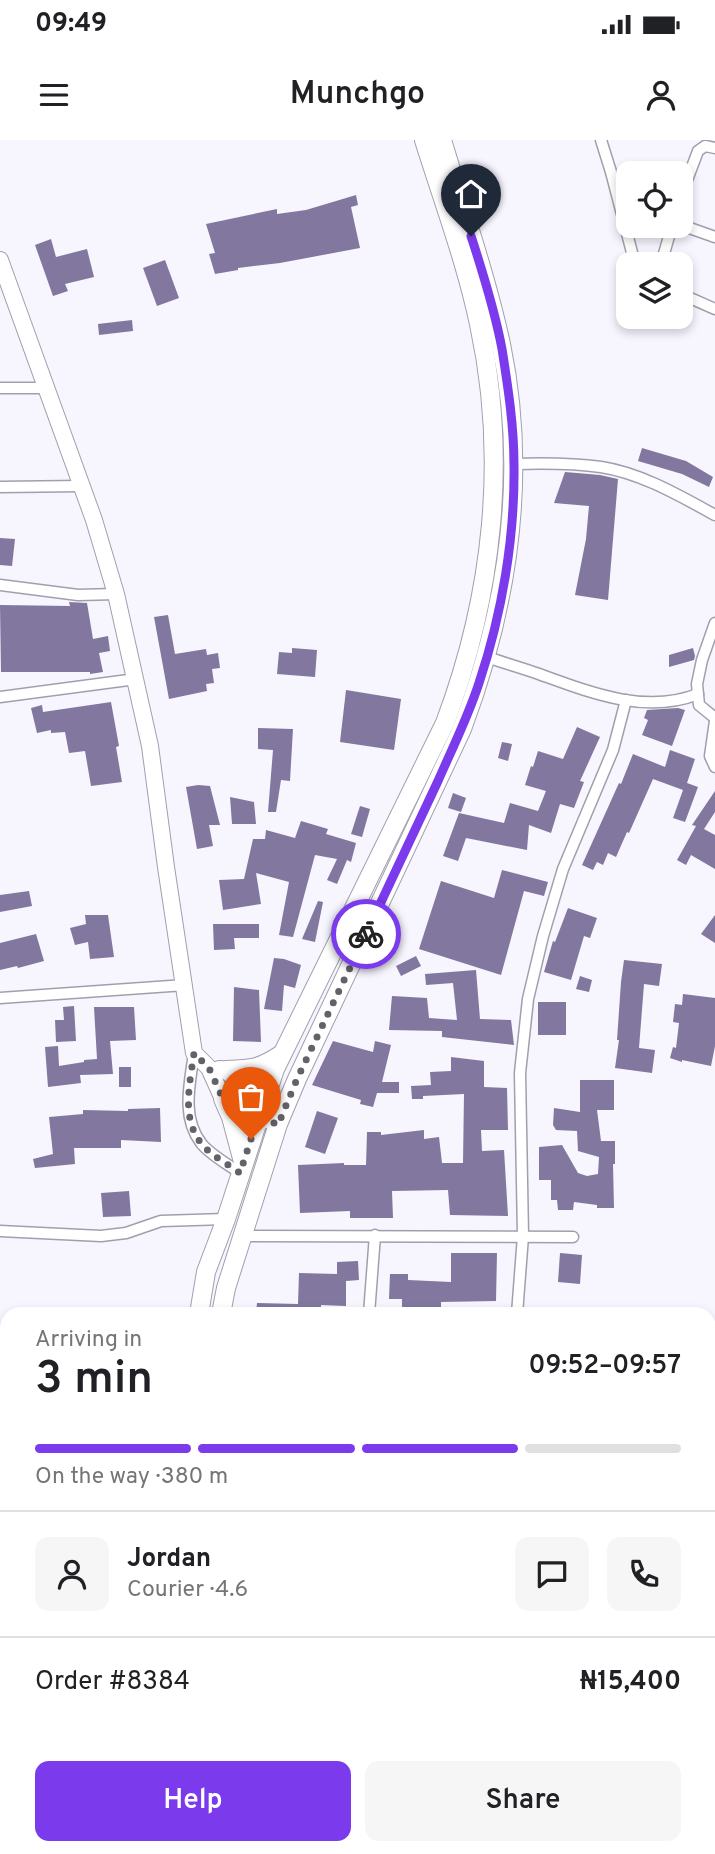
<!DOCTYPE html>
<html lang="en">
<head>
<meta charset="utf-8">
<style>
	body { margin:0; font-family:Overpass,sans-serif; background:#f6f6f6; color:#202124; height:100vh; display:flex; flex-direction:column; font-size:26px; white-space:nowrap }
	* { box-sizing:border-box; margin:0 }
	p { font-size:23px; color:#757577 }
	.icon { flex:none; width:38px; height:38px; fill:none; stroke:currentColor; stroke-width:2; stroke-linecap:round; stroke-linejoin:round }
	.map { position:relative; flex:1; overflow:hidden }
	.sheet { position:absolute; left:0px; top:1167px; width:716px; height:548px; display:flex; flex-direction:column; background:#fff; border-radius:21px 21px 0 0; box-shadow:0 4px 10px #0003 }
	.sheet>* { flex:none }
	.controls { position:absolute; left:616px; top:21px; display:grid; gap:14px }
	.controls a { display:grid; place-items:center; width:77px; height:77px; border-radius:14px; background:#fff; box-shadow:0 4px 10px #0003; font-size:35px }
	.pin { position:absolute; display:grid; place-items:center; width:60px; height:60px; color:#fff; margin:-72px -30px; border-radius:50% 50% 50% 0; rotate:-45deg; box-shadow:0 0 7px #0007 }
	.pin .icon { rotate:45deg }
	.courier { position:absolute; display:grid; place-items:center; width:70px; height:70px; margin:-35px; border:5px solid #7c3aed; border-radius:50%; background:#fff; color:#222; box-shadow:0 2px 9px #0007 }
	.overview em { font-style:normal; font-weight:600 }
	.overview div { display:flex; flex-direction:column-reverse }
	.overview { display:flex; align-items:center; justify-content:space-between; height:119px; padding:0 35px }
	h1 { font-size:46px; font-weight:600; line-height:52px }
	.bar { display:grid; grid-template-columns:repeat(4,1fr); gap:10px 7px; align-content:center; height:84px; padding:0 35px }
	.bar i { height:9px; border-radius:5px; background:#e0e0e0 }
	.bar .current { background:#7c3aed }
	.bar p { grid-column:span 4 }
	.line { display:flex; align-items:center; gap:18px; padding:0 35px; border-top:2px solid #e0e0e0 }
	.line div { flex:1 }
	.round { display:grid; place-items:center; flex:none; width:74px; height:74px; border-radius:14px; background:#f6f6f6 }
	.cta { display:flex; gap:14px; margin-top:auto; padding:14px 35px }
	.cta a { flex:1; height:80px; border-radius:14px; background:#7c3aed; color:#fff; font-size:28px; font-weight:600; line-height:80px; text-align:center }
	.cta a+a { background:#f6f6f6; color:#202124 }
	.status { display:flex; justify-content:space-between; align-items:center; height:49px; padding:0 35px; background:#fff; direction:ltr }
	.status svg { height:19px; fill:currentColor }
	header { display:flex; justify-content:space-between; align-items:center; height:91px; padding:0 35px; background:#fff; font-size:32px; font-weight:600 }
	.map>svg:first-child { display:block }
	.building { fill:#82779f }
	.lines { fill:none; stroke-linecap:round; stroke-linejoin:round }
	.street-casing { stroke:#a29fad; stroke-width:13 }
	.secondary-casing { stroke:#a29fad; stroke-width:18 }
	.primary-casing { stroke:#a29fad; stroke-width:20 }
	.path { stroke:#a2a1a8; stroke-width:2.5; stroke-dasharray:3.5 5; stroke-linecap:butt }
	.street { stroke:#fff; stroke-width:10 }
	.secondary { stroke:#fff; stroke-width:16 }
	.primary { stroke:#fff; stroke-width:18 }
	.done { stroke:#636268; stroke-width:7; stroke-dasharray:0 12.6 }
	.route { stroke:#7c3aed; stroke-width:9 }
</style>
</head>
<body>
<div class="status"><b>09:49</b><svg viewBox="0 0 49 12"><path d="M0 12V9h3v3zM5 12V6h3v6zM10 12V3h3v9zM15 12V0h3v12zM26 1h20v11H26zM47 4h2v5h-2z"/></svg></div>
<header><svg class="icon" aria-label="menu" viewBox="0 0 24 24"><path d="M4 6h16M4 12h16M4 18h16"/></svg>Munchgo<svg class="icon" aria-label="person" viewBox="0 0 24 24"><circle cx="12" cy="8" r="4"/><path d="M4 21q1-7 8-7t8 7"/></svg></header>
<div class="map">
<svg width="715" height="1714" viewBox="0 0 715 1714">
	<rect width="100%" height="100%" fill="#f7f5fe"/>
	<g class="building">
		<path d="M 356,55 L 358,65 L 351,67 L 360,108 L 280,123 L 238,128 L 238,130 L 215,134 L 209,114 L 215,113 L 206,84 L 277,69 L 277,74 L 306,70 Z"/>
		<path d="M 51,99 L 56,117 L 87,109 L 94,137 L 65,144 L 68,151 L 53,156 L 35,105 Z"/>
		<path d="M 165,120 L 179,158 L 157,166 L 143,128 Z"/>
		<path d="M 132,180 L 133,191 L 99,195 L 98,184 Z"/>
		<path d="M 642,308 L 686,321 L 713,337 L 709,347 L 682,334 L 638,321 Z"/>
		<path d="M 565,332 L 600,335 L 618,339 L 608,460 L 575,455 L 586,399 L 589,366 L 554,363 Z"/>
		<path d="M 0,398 L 15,399 L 12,426 L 0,425 Z"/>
		<path d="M 69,462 L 87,463 L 93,499 L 108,496 L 110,511 L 99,513 L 103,532 L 90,534 L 90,532 L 1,532 L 0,465 L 70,466 Z"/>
		<path d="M 168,475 L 175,514 L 206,509 L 207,515 L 218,513 L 220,528 L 212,529 L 214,543 L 206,544 L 207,551 L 169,559 L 154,477 Z"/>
		<path d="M 292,508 L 317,510 L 315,537 L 277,534 L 279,512 L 292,513 Z"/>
		<path d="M 693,508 L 695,516 L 694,520 L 669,527 L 669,515 Z"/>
		<path d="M 346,550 L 401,559 L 394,610 L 340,602 Z"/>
		<path d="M 111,562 L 119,606 L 116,607 L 122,642 L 91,646 L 85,611 L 69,613 L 65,592 L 51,593 L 51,590 L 37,593 L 31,568 L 42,565 L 43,572 Z"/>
		<path d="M 678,568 L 685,570 L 672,606 L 642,595 L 648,580 L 644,578 L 647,570 Z"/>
		<path d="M 577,587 L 600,597 L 580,641 L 584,642 L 574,668 L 560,664 L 551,693 L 529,685 L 527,710 L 466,698 L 458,721 L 443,716 L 459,673 L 504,683 L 510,663 L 538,671 L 546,651 L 525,645 L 531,626 L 533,627 L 538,611 L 563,619 Z"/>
		<path d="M 258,588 L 293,589 L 290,641 L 281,640 L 276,672 L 268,672 L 273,610 L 258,609 Z"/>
		<path d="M 502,602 L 512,604 L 508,621 L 498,618 Z"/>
		<path d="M 670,610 L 695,619 L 687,643 L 698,647 L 685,682 L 673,678 L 683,650 L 653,639 L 629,693 L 627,692 L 616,717 L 608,713 L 603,725 L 597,722 L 593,730 L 582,725 L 619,643 L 621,644 L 633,614 L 665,627 Z"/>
		<path d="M 198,645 L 210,646 L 220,685 L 209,685 L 213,706 L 197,709 L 186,647 Z"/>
		<path d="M 715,651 L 715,672 L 704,689 L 715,695 L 715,729 L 691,715 L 686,725 L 677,720 L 696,686 L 692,685 Z"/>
		<path d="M 453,653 L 466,658 L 461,672 L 448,668 Z"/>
		<path d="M 230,657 L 254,662 L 256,684 L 232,684 Z"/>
		<path d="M 360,666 L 370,669 L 362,697 L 351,694 Z"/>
		<path d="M 301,681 L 328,689 L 326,694 L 356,703 L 351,722 L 347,720 L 337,744 L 327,740 L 337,719 L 315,715 L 293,797 L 279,795 L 289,742 L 256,733 L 261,764 L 223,770 L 219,740 L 244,739 L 253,699 L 265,699 L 266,690 L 295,698 Z"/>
		<path d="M 502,730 L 548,742 L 544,756 L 524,751 L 501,835 L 419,809 L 441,741 L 494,758 Z"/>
		<path d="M 29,751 L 32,766 L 0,772 L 0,755 Z"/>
		<path d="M 318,761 L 323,762 L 315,802 L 302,799 Z"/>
		<path d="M 568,768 L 597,778 L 590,798 L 584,796 L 571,840 L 544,832 L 553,801 L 555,802 Z"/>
		<path d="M 85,775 L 108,775 L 114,817 L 90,819 L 88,802 L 75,805 L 70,788 L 86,784 Z"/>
		<path d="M 715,775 L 715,803 L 701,794 Z"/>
		<path d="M 213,784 L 259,784 L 259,798 L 234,798 L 235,809 L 214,810 Z"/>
		<path d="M 36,794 L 44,821 L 18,828 L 17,826 L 0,830 L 0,803 Z"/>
		<path d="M 416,816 L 421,826 L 401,836 L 396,826 Z"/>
		<path d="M 274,818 L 284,819 L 301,825 L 295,848 L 284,845 L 282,871 L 264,869 Z"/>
		<path d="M 624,820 L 662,824 L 659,846 L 644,844 L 639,908 L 655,910 L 652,933 L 615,928 L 619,900 L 617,900 L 621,842 Z"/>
		<path d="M 476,830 L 480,879 L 511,880 L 514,905 L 442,897 L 442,891 L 389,890 L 392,856 L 427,858 L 429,878 L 457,880 L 453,843 L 426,845 L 425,834 Z"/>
		<path d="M 580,836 L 592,840 L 589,852 L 576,849 Z"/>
		<path d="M 234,847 L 259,850 L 261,902 L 233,901 Z"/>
		<path d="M 683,854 L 715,858 L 715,906 L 711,926 L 682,920 L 682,922 L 670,918 L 673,907 L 676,908 L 679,883 L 673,882 L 675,864 L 682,865 Z"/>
		<rect x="538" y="862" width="28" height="33"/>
		<path d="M 74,866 L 76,901 L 56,902 L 55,880 L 64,880 L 63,867 Z"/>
		<path d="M 94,867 L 134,867 L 136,900 L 110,901 L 113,934 L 80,935 L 81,943 L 48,947 L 45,907 L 58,906 L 59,926 L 84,922 L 84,920 L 97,919 Z"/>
		<path d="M 333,901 L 373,912 L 375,901 L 391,905 L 382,942 L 399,942 L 399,953 L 377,953 L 373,967 L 360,964 L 361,960 L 312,945 Z"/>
		<path d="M 451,917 L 484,921 L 484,947 L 507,948 L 508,990 L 481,990 L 482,1011 L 504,1010 L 508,1076 L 450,1075 L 448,1050 L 392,1051 L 393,1078 L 350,1078 L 350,1071 L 300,1073 L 298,1025 L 344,1023 L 344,1025 L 366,1025 L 367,992 L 381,992 L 381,995 L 424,990 L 424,999 L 439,997 L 442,1023 L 463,1023 L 464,954 L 423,956 L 423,959 L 412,959 L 411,946 L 431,945 L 430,932 L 451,931 Z"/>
		<rect x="119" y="927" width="12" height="20"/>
		<path d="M 580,940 L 614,940 L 614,970 L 597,970 L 601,1001 L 615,1001 L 615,1024 L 613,1024 L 614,1068 L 597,1068 L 597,1065 L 574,1062 L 573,1070 L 558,1070 L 557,1060 L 551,1060 L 551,1040 L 539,1040 L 539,1007 L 562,1005 L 578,1033 L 587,1036 L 598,1034 L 599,1017 L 578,1011 L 577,991 L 556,990 L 553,985 L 554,968 L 580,972 Z"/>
		<path d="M 160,968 L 161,1002 L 121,1000 L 121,1008 L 74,1008 L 75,1024 L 35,1028 L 33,1019 L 53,1014 L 49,977 L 83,974 L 83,970 L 128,971 L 128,969 Z"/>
		<path d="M 317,971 L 338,978 L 325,1014 L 305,1007 Z"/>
		<path d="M 129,1051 L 131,1076 L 103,1077 L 101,1053 Z"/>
		<path d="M 451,1113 L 497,1113 L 496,1161 L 441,1162 L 441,1174 L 402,1174 L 402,1159 L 389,1159 L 390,1134 L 408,1134 L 408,1140 L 451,1142 Z"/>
		<path d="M 560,1113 L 582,1115 L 580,1144 L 558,1142 Z"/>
		<path d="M 358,1121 L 359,1140 L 346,1141 L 346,1166 L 321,1165 L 321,1174 L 256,1174 L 257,1163 L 298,1164 L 299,1133 L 337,1134 L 337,1122 Z"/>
	</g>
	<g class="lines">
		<defs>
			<g id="street">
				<path d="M 601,0 L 611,32 L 635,124"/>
				<path d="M 681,56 L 698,11 L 705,6 L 715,8"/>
				<path d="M 681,85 L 715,97"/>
				<path d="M 661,124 L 672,86"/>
				<path d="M 681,154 L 715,169"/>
				<path d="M 0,248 L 46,248"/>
				<path d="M 514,324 C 543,323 572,323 601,327 C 641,333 680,356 715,375"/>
				<path d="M 0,347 L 82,346"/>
				<path d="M 0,445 L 78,455 L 116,454"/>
				<path d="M 715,483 L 702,520 L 697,544 L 699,565 L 715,578"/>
				<path d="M 487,517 C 504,523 522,528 539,534 C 589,552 645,575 698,554"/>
				<path d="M 0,557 L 136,539"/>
				<path d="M 715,581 L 710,616 L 715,627"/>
				<path d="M 0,858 L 185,845"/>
				<path d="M 194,913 C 190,943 181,977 201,1003 C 209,1014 229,1025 240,1033"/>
				<path d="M 0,1091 L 101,1096 L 126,1093 L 161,1081 L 226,1079"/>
				<path d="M 243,1096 L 573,1097"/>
				<path d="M 369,1174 L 375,1095"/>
				<path d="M 517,1174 L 523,1096 L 520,933 L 528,859 L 543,796 L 563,729 L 613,610 L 626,560"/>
				<path d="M 709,1424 L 715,1428"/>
				<path d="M 709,1620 L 715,1620"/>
			</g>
			<g id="secondary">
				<path d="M 0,120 L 94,380 L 116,454 L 150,606 L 166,727 L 194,913 L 209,928 L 223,959 L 272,982"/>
				<path d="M 219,929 L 225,930 L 264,962 L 282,973"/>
			</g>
			<g id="primary">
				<path d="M 225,930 C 253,929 259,929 282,914"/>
				<path d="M 223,959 L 231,977 L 243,1022"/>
				<path d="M 199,1174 L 206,1132 L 226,1079 L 275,929 L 445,583 C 493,455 508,318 479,184 C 466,122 443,61 424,0"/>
				<path d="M 221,1174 L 226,1148 L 278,984 L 297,939 L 462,589 C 508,466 528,334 501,204 C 486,135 462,67 442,0"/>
				<path d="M 180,1714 L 180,1708"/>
				<path d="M 198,1714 L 198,1708"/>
			</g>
		</defs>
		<use href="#street" class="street-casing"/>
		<use href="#secondary" class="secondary-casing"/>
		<use href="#primary" class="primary-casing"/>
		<path class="path" d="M 0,1314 L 7,1315"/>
		<use href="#street" class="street"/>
		<use href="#secondary" class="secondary"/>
		<use href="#primary" class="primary"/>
	</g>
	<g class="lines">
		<path class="done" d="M 251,999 L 240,1033 C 229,1025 209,1014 201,1003 C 181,978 190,943 194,913 L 209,928 L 223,959 L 278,985 L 297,939 L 366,794"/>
		<path class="route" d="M 366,794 C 390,743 414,692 438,641 C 452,609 468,577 479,543 C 502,474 515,397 514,325 C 514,286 508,247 502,209 C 495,171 483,133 471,96"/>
	</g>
</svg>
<div class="controls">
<a><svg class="icon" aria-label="locate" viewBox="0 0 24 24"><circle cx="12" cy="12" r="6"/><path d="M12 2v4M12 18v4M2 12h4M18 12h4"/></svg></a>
<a><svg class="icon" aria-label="layers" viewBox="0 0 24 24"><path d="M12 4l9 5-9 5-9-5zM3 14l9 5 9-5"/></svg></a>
</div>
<div class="pin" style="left:251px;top:999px;background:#ea580c"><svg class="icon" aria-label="bag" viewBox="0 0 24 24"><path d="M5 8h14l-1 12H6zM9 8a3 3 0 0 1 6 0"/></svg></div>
<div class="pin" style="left:471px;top:96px;background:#1f2937"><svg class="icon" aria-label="home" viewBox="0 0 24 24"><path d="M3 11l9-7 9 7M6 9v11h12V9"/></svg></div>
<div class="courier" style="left:366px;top:794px"><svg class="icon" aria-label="bike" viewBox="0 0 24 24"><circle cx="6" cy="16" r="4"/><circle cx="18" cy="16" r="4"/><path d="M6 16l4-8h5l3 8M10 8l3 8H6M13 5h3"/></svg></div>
<section class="sheet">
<div class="overview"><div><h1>3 min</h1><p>Arriving in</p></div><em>09:52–09:57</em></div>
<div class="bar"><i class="current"></i><i class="current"></i><i class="current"></i><i></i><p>On the way · 380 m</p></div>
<div class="line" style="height:126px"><a class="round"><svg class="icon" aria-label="person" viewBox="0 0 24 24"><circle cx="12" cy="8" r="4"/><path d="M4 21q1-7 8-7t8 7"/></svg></a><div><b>Jordan</b><p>Courier · 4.6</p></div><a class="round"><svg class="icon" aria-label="chat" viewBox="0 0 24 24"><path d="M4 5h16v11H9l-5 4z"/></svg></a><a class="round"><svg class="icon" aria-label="phone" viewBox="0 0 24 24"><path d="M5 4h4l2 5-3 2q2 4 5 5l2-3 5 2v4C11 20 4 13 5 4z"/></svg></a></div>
<div class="line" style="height:91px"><div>Order #8384</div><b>₦15,400</b></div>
<div class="cta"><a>Help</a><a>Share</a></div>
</section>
</div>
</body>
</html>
